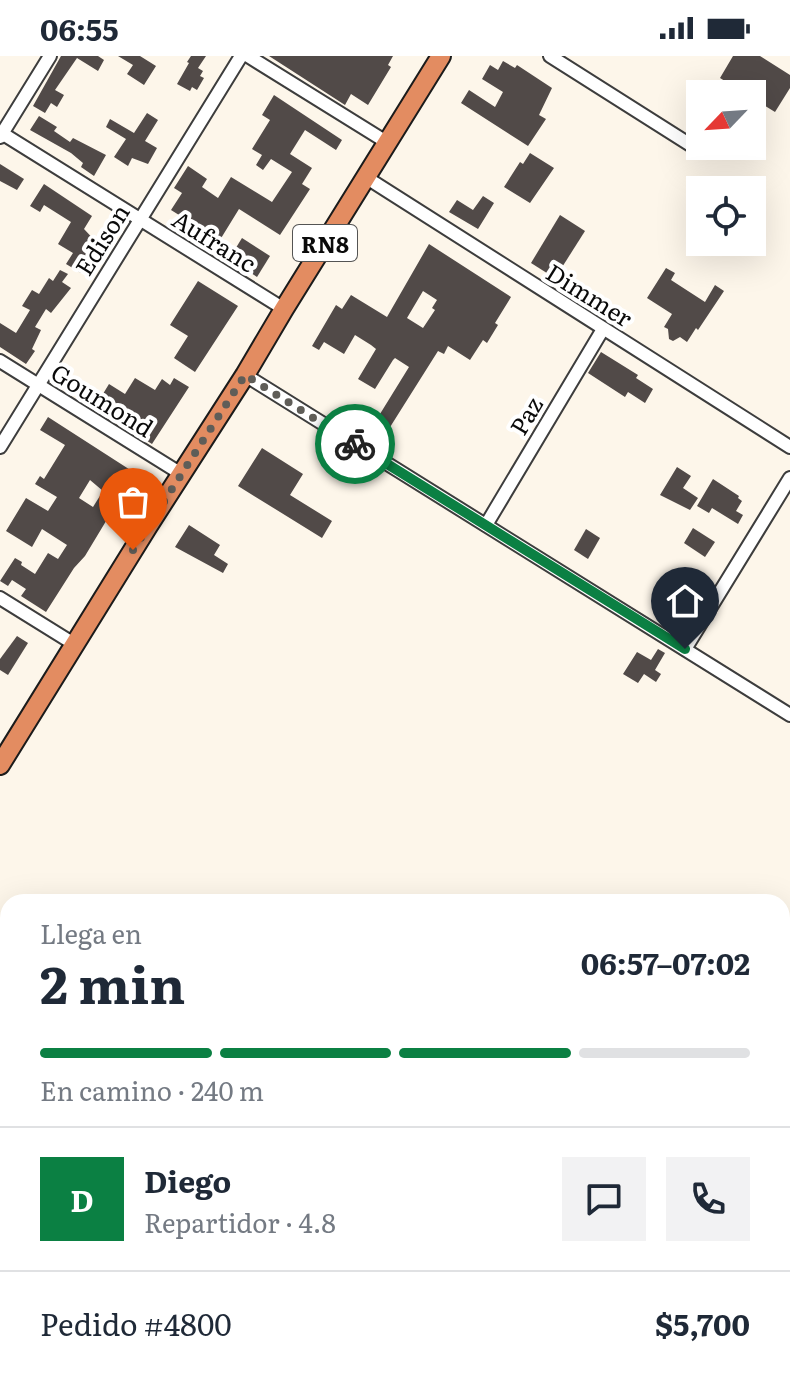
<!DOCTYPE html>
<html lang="es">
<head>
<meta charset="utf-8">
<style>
	body { margin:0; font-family:Literata,serif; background:#f2f2f3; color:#1f2937; height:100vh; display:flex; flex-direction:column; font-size:30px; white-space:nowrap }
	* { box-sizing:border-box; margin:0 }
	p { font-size:26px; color:#747a83 }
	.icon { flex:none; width:44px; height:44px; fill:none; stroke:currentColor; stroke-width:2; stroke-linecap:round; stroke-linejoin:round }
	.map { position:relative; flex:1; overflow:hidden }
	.sheet { position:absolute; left:0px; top:838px; width:790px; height:498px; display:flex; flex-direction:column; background:#fff; border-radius:24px 24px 0 0; box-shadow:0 8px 32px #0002 }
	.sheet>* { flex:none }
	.needle { width:52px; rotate:245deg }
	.fabs { position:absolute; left:686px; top:24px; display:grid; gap:16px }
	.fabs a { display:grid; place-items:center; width:80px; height:80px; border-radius:0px; background:#fff; box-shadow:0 8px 32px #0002; font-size:40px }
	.pin { position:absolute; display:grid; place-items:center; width:68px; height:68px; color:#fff; margin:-82px -34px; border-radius:50% 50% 50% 0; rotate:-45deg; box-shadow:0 0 8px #0007 }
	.pin .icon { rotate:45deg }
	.courier { position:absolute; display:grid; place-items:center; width:80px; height:80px; margin:-40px; border:6px solid #0b8043; border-radius:50%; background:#fff; color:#222; box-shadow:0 2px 10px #0007 }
	.headline em { font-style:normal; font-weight:700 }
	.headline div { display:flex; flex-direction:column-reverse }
	.headline { display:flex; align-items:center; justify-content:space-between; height:136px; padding:0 40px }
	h1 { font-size:52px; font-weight:700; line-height:60px }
	.bar { display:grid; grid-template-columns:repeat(4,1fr); gap:12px 8px; align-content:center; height:96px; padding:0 40px }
	.bar i { height:10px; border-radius:6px; background:#e0e1e3 }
	.bar .current { background:#0b8043 }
	.bar p { grid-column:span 4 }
	.line { display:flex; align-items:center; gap:20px; padding:0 40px; border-top:2px solid #e0e1e3 }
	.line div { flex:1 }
	.round { display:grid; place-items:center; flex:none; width:84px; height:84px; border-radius:0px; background:#f2f2f3 }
	.status { display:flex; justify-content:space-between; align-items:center; height:56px; padding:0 40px; background:#fff; direction:ltr }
	.status svg { height:22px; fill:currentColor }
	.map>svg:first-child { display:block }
	.building { fill:#514a48; fill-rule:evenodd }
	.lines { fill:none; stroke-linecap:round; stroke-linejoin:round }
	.minor-casing { stroke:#3d3d3d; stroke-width:16 }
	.highway-casing { stroke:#1b1b1b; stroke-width:22 }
	.minor { stroke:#fff; stroke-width:12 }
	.highway { stroke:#e38c61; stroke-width:18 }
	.done { stroke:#5f5d58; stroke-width:8; stroke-dasharray:0 14.4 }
	.route { stroke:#0b8043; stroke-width:10 }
	.labels { text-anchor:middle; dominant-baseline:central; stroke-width:8; stroke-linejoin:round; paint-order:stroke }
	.shield { fill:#fff; stroke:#545454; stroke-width:2 }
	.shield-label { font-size:22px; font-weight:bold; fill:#0a0a0a }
	.street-label { font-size:24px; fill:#0a0a0a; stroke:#fff }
</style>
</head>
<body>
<div class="status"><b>06:55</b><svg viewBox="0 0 49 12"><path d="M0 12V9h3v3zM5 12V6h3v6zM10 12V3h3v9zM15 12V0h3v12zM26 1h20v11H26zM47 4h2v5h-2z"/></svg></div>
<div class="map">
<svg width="790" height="1335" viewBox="0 0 790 1335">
	<rect width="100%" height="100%" fill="#fdf6ea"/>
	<g class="building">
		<path d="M 61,0 L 98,0 L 104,4 L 98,15 L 77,2 L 55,34 L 64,39 L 57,51 L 51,47 L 45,57 L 33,50 Z"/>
		<path d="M 118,0 L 140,0 L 156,10 L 144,29 L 127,18 L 133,9 Z"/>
		<path d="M 191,0 L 206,0 L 198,12 L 203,15 L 200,20 L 204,22 L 197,34 L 192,31 L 190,35 L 177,28 L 189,7 L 187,6 Z"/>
		<path d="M 269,0 L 393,0 L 388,9 L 391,11 L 368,49 L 351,38 L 345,49 Z"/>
		<path d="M 733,0 L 760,0 L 790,19 L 790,32 L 775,56 L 752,42 L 752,38 L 746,38 L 720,22 Z"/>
		<path d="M 503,5 L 515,12 L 517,9 L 552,32 L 539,59 L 546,63 L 528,90 L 461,47 L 469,34 L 495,51 L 503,36 L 482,23 L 490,9 L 498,14 Z"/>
		<path d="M 274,39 L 342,84 L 336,94 L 305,74 L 290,98 L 312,112 L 302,128 L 310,133 L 280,179 L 239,153 L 215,192 L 182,172 L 187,164 L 171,154 L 182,137 L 174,132 L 188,110 L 207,123 L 202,131 L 218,142 L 231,121 L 272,146 L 292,116 L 271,103 L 263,114 L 256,109 L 262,99 L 252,93 L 270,64 L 262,59 Z"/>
		<path d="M 147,57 L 158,64 L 145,85 L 157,92 L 148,108 L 132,102 L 128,110 L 114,101 L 126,83 L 106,71 L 110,63 L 134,77 Z"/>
		<path d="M 39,60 L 57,71 L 54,75 L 70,86 L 73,82 L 106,99 L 94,120 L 81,111 L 83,107 L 71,97 L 30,74 Z"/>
		<path d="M 530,97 L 554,112 L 530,147 L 504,131 L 520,106 L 523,108 Z"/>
		<path d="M 0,108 L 24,123 L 17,134 L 0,125 Z"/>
		<path d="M 44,128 L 92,160 L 84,173 L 99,189 L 81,217 L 66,208 L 73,197 L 58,188 L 71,166 L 44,149 L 40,156 L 30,150 Z"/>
		<path d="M 483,140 L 494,147 L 478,173 L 449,156 L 457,144 L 473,154 Z"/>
		<path d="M 560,159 L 585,175 L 559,216 L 550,219 L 531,207 Z"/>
		<path d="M 242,182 L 270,200 L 257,221 L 229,203 Z"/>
		<path d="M 429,188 L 511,241 L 495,267 L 498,269 L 487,287 L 483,284 L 470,304 L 448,290 L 444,298 L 438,295 L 380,387 L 367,379 L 409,311 L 395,302 L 393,304 L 375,333 L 358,323 L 376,293 L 371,289 L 355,279 L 344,298 L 324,286 L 319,294 L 312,290 L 336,249 L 342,253 L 351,239 L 387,261 ZM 423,235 L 437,244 L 432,252 L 435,254 L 423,272 L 407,262 Z"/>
		<path d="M 666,212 L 675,217 L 671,224 L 705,246 L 715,229 L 724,235 L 698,274 L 696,272 L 687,286 L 680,281 L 673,285 L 669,283 L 668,273 L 664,271 L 672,258 L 647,242 Z"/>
		<path d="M 60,214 L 68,218 L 62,226 L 71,232 L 51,257 L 46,253 L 35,271 L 41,274 L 32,293 L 35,295 L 26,308 L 0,291 L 0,267 L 16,277 L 30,254 L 22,250 L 32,234 L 39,238 L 49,222 L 53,225 Z"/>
		<path d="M 198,225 L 238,250 L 195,316 L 174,302 L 188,280 L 170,269 Z"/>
		<path d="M 601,296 L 638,319 L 636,322 L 653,333 L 645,347 L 628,336 L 625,341 L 588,317 Z"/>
		<path d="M 135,322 L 155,334 L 162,323 L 170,329 L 174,322 L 189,331 L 152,388 L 111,362 L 114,356 L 98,346 L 109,328 L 125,338 Z"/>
		<path d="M 48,361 L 135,417 L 85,500 L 74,512 L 46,556 L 21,540 L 26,533 L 12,524 L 8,530 L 0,525 L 15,502 L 22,506 L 21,509 L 35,518 L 48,497 L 58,503 L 67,489 L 42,473 L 32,491 L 6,475 L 26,442 L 48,455 L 57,441 L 35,428 L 40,420 L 44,423 L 65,389 L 40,374 ZM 90,424 L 103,435 L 93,451 L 79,442 Z"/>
		<path d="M 262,392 L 303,418 L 290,439 L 332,465 L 322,482 L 238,430 Z"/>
		<path d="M 677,411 L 691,420 L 683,432 L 698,442 L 690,454 L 660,439 Z"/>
		<path d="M 713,423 L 739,440 L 738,442 L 742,445 L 736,455 L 743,459 L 738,468 L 712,452 L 709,457 L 697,450 Z"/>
		<path d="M 189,469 L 220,489 L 214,499 L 228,508 L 223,517 L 175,491 Z"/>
		<path d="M 693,472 L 715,486 L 705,501 L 684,487 Z"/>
		<path d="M 586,473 L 600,482 L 588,503 L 574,494 Z"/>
		<path d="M 17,580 L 28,587 L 8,619 L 0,614 L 0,603 Z"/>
		<path d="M 658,593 L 665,597 L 655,614 L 661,618 L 656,626 L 644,618 L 638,627 L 623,618 L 637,596 L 651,604 Z"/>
	</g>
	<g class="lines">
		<defs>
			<g id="minor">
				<path d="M 248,0 L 388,87"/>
				<path d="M 550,0 L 700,95"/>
				<path d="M 0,76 L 284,253"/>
				<path d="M 0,81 L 50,0"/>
				<path d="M 367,122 L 790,391"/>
				<path d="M 0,305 L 183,419"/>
				<path d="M 245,319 L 790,659"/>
				<path d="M 0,391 L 241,0"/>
				<path d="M 486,469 L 603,273"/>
				<path d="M 0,542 L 74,588"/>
				<path d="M 685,593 L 790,422"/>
				<path d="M 0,1018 L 8,1023"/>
				<path d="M 0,1277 L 8,1282"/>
				<path d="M 83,1328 L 94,1335"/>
				<path d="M 498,1328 L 509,1335"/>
			</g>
			<path id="highway" d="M 0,709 L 148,470 L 245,319 L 284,253 L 441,0"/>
		</defs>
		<use href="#minor" class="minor-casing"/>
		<use href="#highway" class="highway-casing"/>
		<use href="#minor" class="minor"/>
		<use href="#highway" class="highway"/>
	</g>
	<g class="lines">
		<path class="done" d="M 133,494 L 245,319 L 355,388"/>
		<path class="route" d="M 355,388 L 685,593"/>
	</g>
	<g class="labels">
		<rect class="shield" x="293" y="169" width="64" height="36" rx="6"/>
		<g class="shield-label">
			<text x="325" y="187">RN8</text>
		</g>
		<g class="street-label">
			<text transform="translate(101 183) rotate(-58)">Edison</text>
			<text transform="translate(215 184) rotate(32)">Aufranc</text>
			<text transform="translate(590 238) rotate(32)">Dimmer</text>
			<text transform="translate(103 343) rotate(32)">Goumond</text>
			<text transform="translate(525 359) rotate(-59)">Paz</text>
		</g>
	</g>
</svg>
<div class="fabs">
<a><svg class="needle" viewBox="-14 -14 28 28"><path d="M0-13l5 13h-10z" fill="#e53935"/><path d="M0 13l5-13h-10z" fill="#747a83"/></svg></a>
<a><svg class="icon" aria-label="locate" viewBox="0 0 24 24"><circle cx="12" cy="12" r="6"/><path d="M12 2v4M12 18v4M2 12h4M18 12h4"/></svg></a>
</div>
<div class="pin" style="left:133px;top:494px;background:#ea580c"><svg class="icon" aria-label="bag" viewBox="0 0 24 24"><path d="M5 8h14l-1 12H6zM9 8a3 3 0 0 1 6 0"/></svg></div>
<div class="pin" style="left:685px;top:593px;background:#1f2937"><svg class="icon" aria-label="home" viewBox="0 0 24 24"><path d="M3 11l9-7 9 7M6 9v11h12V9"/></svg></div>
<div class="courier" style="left:355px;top:388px"><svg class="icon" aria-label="bike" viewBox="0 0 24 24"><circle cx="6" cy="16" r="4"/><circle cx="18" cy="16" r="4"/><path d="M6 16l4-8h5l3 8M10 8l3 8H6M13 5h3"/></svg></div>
<section class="sheet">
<div class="headline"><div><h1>2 min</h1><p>Llega en</p></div><em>06:57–07:02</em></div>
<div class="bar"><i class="current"></i><i class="current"></i><i class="current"></i><i></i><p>En camino · 240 m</p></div>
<div class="line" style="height:144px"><b class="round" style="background:#0b8043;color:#fff">D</b><div><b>Diego</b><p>Repartidor · 4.8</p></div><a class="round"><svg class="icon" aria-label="chat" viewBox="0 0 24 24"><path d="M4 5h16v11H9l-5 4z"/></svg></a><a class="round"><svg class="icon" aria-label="phone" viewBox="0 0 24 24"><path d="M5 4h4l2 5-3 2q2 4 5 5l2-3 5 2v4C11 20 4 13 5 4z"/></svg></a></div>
<div class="line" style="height:104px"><div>Pedido #4800</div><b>$5,700</b></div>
</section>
</div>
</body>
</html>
